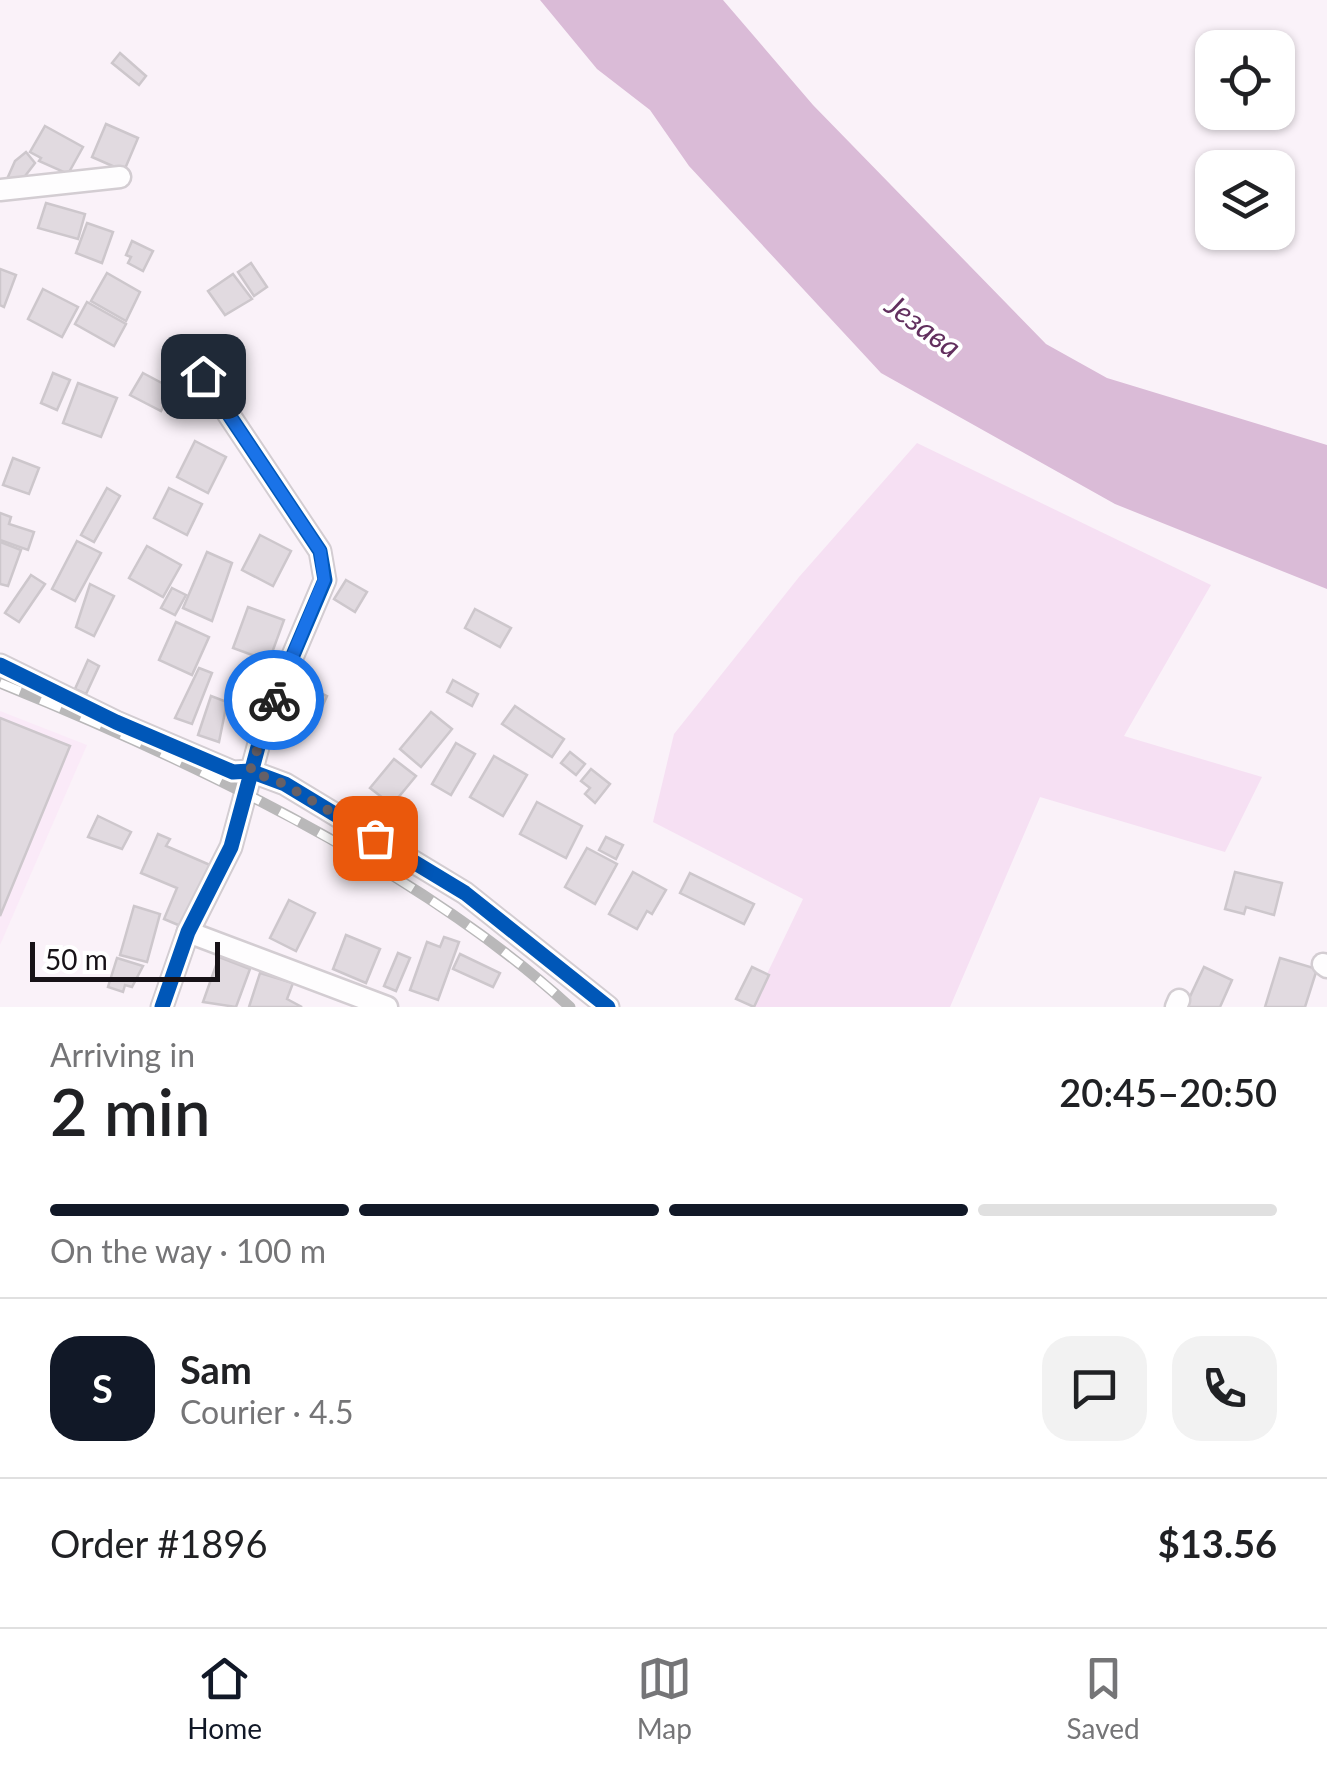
<!DOCTYPE html>
<html lang="en">
<head>
<meta charset="utf-8">
<style>
	body { margin:0; font-family:Lato,sans-serif; background:#f2f2f2; color:#202124; height:100vh; display:flex; flex-direction:column; font-size:38px; white-space:nowrap }
	* { box-sizing:border-box; margin:0 }
	p { font-size:32px; color:#757577 }
	.icon { flex:none; width:55px; height:55px; fill:none; stroke:currentColor; stroke-width:2; stroke-linecap:round; stroke-linejoin:round }
	.map { position:relative; height:1007px; overflow:hidden }
	.details { display:flex; flex-direction:column; background:#fff; flex:1 }
	.details>* { flex:none }
	.tools { position:absolute; left:1195px; top:30px; display:grid; gap:20px }
	.tools a { display:grid; place-items:center; width:100px; height:100px; border-radius:20px; background:#fff; box-shadow:0 2px 8px #0004; font-size:50px }
	.scale { position:absolute; left:30px; bottom:25px; width:190px; box-sizing:border-box; padding-left:10px; border:5px solid #171217; border-top:0; font-size:28px; line-height:35px; white-space:nowrap; color:#171217; -webkit-text-stroke:8px #fff; paint-order:stroke }
	.pin { position:absolute; display:grid; place-items:center; width:85px; height:85px; color:#fff; margin:-42px; border-radius:20px; box-shadow:0 5px 15px #0006 }
	.courier { position:absolute; display:grid; place-items:center; width:100px; height:100px; margin:-50px; border:8px solid #1a73e8; border-radius:50%; background:#fff; color:#222; box-shadow:0 2px 12px #0007 }
	.headline em { font-style:normal; font-weight:600 }
	.headline div { display:flex; flex-direction:column-reverse }
	.headline { display:flex; align-items:center; justify-content:space-between; height:170px; padding:0 50px }
	h1 { font-size:65px; font-weight:600; line-height:75px }
	.bar { display:grid; grid-template-columns:repeat(4,1fr); gap:15px 10px; align-content:center; height:120px; padding:0 50px }
	.bar i { height:12px; border-radius:8px; background:#e0e0e0 }
	.bar .selected { background:#111827 }
	.bar p { grid-column:span 4 }
	.line { display:flex; align-items:center; gap:25px; padding:0 50px; border-top:2px solid #e0e0e0 }
	.line div { flex:1 }
	.round { display:grid; place-items:center; flex:none; width:105px; height:105px; border-radius:30px; background:#f2f2f2 }
	.tabs { display:flex; justify-content:space-around; align-items:center; height:140px; border-top:2px solid #e0e0e0; background:#fff; font-size:28px; color:#757577 }
	.tabs a { display:grid; justify-items:center; gap:5px }
	.tabs .selected { color:#111827 }
	.map>svg:first-child { display:block }
	.built { fill:#faeaf8 }
	.green { fill:#f6e0f3 }
	.water { fill:#dabbd7 }
	.building { fill:#e1dae0; stroke:#cdc7cc; stroke-width:2.5 }
	.lines { fill:none; stroke-linecap:round; stroke-linejoin:round }
	.street-casing { stroke:#d3cdd2; stroke-width:25 }
	.street { stroke:#fefdfe; stroke-width:20 }
	.rail-casing { stroke:#b9b8b9; stroke-width:11 }
	.rail { stroke:#fff; stroke-width:8; stroke-dasharray:22; stroke-linecap:butt }
	.cycleway-casing { stroke:#fff; stroke-width:21 }
	.cycleway { stroke:#0057b8; stroke-width:15 }
	.done { stroke:#666066; stroke-width:10; stroke-dasharray:0 18 }
	.route { stroke:#1a73e8; stroke-width:12 }
	.labels { text-anchor:middle; dominant-baseline:central; stroke-width:8; stroke-linejoin:round; paint-order:stroke }
	.water-label { font-size:30px; font-style:italic; fill:#622f5e; stroke:#fff }
</style>
</head>
<body>
<div class="map">
<svg width="1327" height="1007" viewBox="0 0 1327 1007">
	<rect width="100%" height="100%" fill="#faf2f9"/>
	<path class="built" d="M 0,711 L 87,745 L 0,945 Z"/>
	<path class="green" d="M 917,443 L 1211,585 L 1124,736 L 1262,777 L 1225,852 L 1040,797 L 950,1007 L 751,1007 L 803,899 L 653,822 L 674,734 L 799,577 Z"/>
	<path class="water" d="M 540,0 L 723,0 L 813,105 L 1046,344 L 1107,378 L 1327,445 L 1327,589 L 1115,504 L 881,373 L 689,166 L 650,110 L 597,69 Z"/>
	<g class="building">
		<path d="M 120,53 L 146,76 L 139,85 L 112,63 Z"/>
		<path d="M 106,124 L 138,138 L 124,171 L 92,157 Z"/>
		<path d="M 45,126 L 83,147 L 68,174 L 39,161 L 41,158 L 30,152 Z"/>
		<path d="M 26,152 L 35,163 L 19,184 L 7,179 L 15,161 Z"/>
		<path d="M 46,203 L 85,214 L 78,239 L 38,228 Z"/>
		<path d="M 87,223 L 113,232 L 102,263 L 76,253 Z"/>
		<path d="M 132,241 L 153,251 L 143,271 L 128,263 L 131,257 L 126,255 Z"/>
		<path d="M 251,263 L 267,287 L 254,296 L 238,272 Z"/>
		<path d="M 0,269 L 16,275 L 4,307 L 0,305 Z"/>
		<path d="M 107,273 L 140,292 L 126,321 L 91,301 Z"/>
		<path d="M 233,274 L 252,299 L 225,315 L 208,291 Z"/>
		<path d="M 43,289 L 78,307 L 62,337 L 28,319 Z"/>
		<path d="M 87,302 L 126,324 L 114,346 L 75,324 Z"/>
		<path d="M 53,373 L 70,380 L 57,410 L 41,403 Z"/>
		<path d="M 143,373 L 173,389 L 161,411 L 130,395 Z"/>
		<path d="M 78,383 L 117,398 L 101,437 L 63,423 Z"/>
		<path d="M 195,441 L 226,457 L 208,493 L 177,477 Z"/>
		<path d="M 13,458 L 39,468 L 29,494 L 3,485 Z"/>
		<path d="M 107,488 L 120,496 L 94,542 L 81,535 Z"/>
		<path d="M 169,488 L 202,504 L 187,535 L 154,518 Z"/>
		<path d="M 0,513 L 11,517 L 9,524 L 34,532 L 28,550 L 0,540 Z"/>
		<path d="M 260,535 L 291,551 L 273,586 L 242,570 Z"/>
		<path d="M 77,541 L 101,553 L 75,601 L 52,589 Z"/>
		<path d="M 0,542 L 21,550 L 8,586 L 0,584 Z"/>
		<path d="M 147,546 L 181,565 L 163,597 L 129,578 Z"/>
		<path d="M 207,552 L 232,563 L 212,621 L 183,608 Z"/>
		<path d="M 31,575 L 45,584 L 19,622 L 5,613 Z"/>
		<path d="M 346,580 L 367,592 L 355,612 L 334,599 Z"/>
		<path d="M 90,584 L 114,596 L 94,636 L 76,627 Z"/>
		<path d="M 172,588 L 186,595 L 175,615 L 161,608 Z"/>
		<path d="M 248,607 L 284,620 L 269,661 L 233,648 Z"/>
		<path d="M 475,609 L 511,628 L 500,647 L 465,628 Z"/>
		<path d="M 176,622 L 209,637 L 192,675 L 159,660 Z"/>
		<path d="M 88,660 L 99,666 L 86,694 L 75,689 Z"/>
		<path d="M 199,668 L 212,673 L 192,724 L 175,718 Z"/>
		<path d="M 453,680 L 478,694 L 472,706 L 447,692 Z"/>
		<path d="M 302,684 L 327,696 L 311,731 L 286,719 Z"/>
		<path d="M 211,696 L 227,702 L 219,742 L 198,735 Z"/>
		<path d="M 515,706 L 564,739 L 552,757 L 502,724 Z"/>
		<path d="M 431,712 L 452,729 L 421,767 L 400,749 Z"/>
		<path d="M 0,718 L 70,746 L 0,916 Z"/>
		<path d="M 456,743 L 475,754 L 451,795 L 432,784 Z"/>
		<path d="M 570,752 L 585,764 L 576,775 L 561,763 Z"/>
		<path d="M 494,756 L 527,775 L 503,816 L 470,797 Z"/>
		<path d="M 394,759 L 416,776 L 392,805 L 370,788 Z"/>
		<path d="M 591,769 L 610,784 L 595,803 L 585,794 L 590,788 L 581,781 Z"/>
		<path d="M 537,802 L 582,826 L 566,858 L 520,834 Z"/>
		<path d="M 98,816 L 131,832 L 122,849 L 88,837 Z"/>
		<path d="M 158,834 L 170,839 L 166,846 L 210,865 L 183,927 L 164,919 L 177,888 L 141,873 Z"/>
		<path d="M 606,837 L 623,845 L 616,859 L 599,850 Z"/>
		<path d="M 587,848 L 617,864 L 595,904 L 565,887 Z"/>
		<path d="M 633,872 L 666,890 L 652,914 L 647,911 L 637,929 L 609,914 Z"/>
		<path d="M 1235,872 L 1282,883 L 1274,915 L 1246,907 L 1244,914 L 1225,909 Z"/>
		<path d="M 690,873 L 754,904 L 744,924 L 680,893 Z"/>
		<path d="M 289,900 L 315,913 L 296,951 L 270,938 Z"/>
		<path d="M 134,906 L 160,914 L 147,962 L 120,955 Z"/>
		<path d="M 346,935 L 380,949 L 366,983 L 333,969 Z"/>
		<path d="M 444,937 L 459,942 L 438,1000 L 410,990 L 427,942 L 440,947 Z"/>
		<path d="M 398,953 L 410,958 L 396,991 L 384,986 Z"/>
		<path d="M 460,954 L 500,973 L 493,987 L 453,969 Z"/>
		<path d="M 219,957 L 250,969 L 236,1007 L 203,1002 Z"/>
		<path d="M 117,958 L 143,966 L 132,987 L 125,985 L 123,992 L 108,987 Z"/>
		<path d="M 1280,958 L 1317,969 L 1305,1007 L 1265,1007 Z"/>
		<path d="M 752,967 L 769,975 L 754,1007 L 736,999 Z"/>
		<path d="M 1204,967 L 1232,980 L 1220,1007 L 1185,1007 Z"/>
		<path d="M 260,973 L 293,983 L 287,999 L 302,1007 L 249,1007 Z"/>
	</g>
	<g class="lines">
		<defs>
			<g id="street">
				<path d="M 0,190 L 120,177"/>
				<path d="M 0,665 L 116,722 L 233,772 L 250,771 L 285,784 L 465,893 L 608,1007"/>
				<path d="M 188,932 L 387,1007"/>
				<path d="M 1323,964 L 1327,967"/>
				<path d="M 162,1007 L 188,932 L 231,847 L 265,721 L 325,580 L 320,551 L 203,376"/>
				<path d="M 1176,1007 L 1179,1000"/>
			</g>
		</defs>
		<use href="#street" class="street-casing"/>
		<use href="#street" class="street"/>
		<defs>
			<path id="rail" d="M 0,683 C 188,759 421,870 570,1007"/>
		</defs>
		<use href="#rail" class="rail-casing"/>
		<use href="#rail" class="rail"/>
		<defs>
			<g id="cycleway">
				<path d="M 0,665 L 116,722 L 233,772 L 250,771 L 285,784 L 465,893 L 608,1007"/>
				<path d="M 162,1007 L 188,932 L 231,847 L 265,721 L 325,580 L 320,551 L 203,376"/>
			</g>
		</defs>
		<use href="#cycleway" class="cycleway-casing"/>
		<use href="#cycleway" class="cycleway"/>
	</g>
	<g class="lines">
		<path class="done" d="M 274,700 L 250,771 L 284,784 L 375,838"/>
		<path class="route" d="M 203,376 L 320,551 L 324,580 L 274,700"/>
	</g>
	<g class="labels">
		<g class="water-label">
			<text transform="translate(924 325) rotate(36)">Језава</text>
		</g>
	</g>
</svg>
<div class="tools">
<a><svg class="icon" aria-label="locate" viewBox="0 0 24 24"><circle cx="12" cy="12" r="6"/><path d="M12 2v4M12 18v4M2 12h4M18 12h4"/></svg></a>
<a><svg class="icon" aria-label="layers" viewBox="0 0 24 24"><path d="M12 4l9 5-9 5-9-5zM3 14l9 5 9-5"/></svg></a>
</div>
<div class="scale">50 m</div>
<div class="pin" style="left:375px;top:838px;background:#ea580c"><svg class="icon" aria-label="bag" viewBox="0 0 24 24"><path d="M5 8h14l-1 12H6zM9 8a3 3 0 0 1 6 0"/></svg></div>
<div class="pin" style="left:203px;top:376px;background:#1f2937"><svg class="icon" aria-label="home" viewBox="0 0 24 24"><path d="M3 11l9-7 9 7M6 9v11h12V9"/></svg></div>
<div class="courier" style="left:274px;top:700px"><svg class="icon" aria-label="bike" viewBox="0 0 24 24"><circle cx="6" cy="16" r="4"/><circle cx="18" cy="16" r="4"/><path d="M6 16l4-8h5l3 8M10 8l3 8H6M13 5h3"/></svg></div>
</div>
<section class="details">
<div class="headline"><div><h1>2 min</h1><p>Arriving in</p></div><em>20:45–20:50</em></div>
<div class="bar"><i class="selected"></i><i class="selected"></i><i class="selected"></i><i></i><p>On the way · 100 m</p></div>
<div class="line" style="height:180px"><b class="round" style="background:#111827;color:#fff">S</b><div><b>Sam</b><p>Courier · 4.5</p></div><a class="round"><svg class="icon" aria-label="chat" viewBox="0 0 24 24"><path d="M4 5h16v11H9l-5 4z"/></svg></a><a class="round"><svg class="icon" aria-label="phone" viewBox="0 0 24 24"><path d="M5 4h4l2 5-3 2q2 4 5 5l2-3 5 2v4C11 20 4 13 5 4z"/></svg></a></div>
<div class="line" style="height:130px"><div>Order #1896</div><b>$13.56</b></div>
</section>
<nav class="tabs">
<a class="selected"><svg class="icon" aria-label="home" viewBox="0 0 24 24"><path d="M3 11l9-7 9 7M6 9v11h12V9"/></svg>Home</a>
<a><svg class="icon" aria-label="map" viewBox="0 0 24 24"><path d="M3 6l6-2 6 2 6-2v14l-6 2-6-2-6 2zM9 4v14M15 6v14"/></svg>Map</a>
<a><svg class="icon" aria-label="saved" viewBox="0 0 24 24"><path d="M7 4h10v16l-5-4-5 4z"/></svg>Saved</a>
</nav>
</body>
</html>
